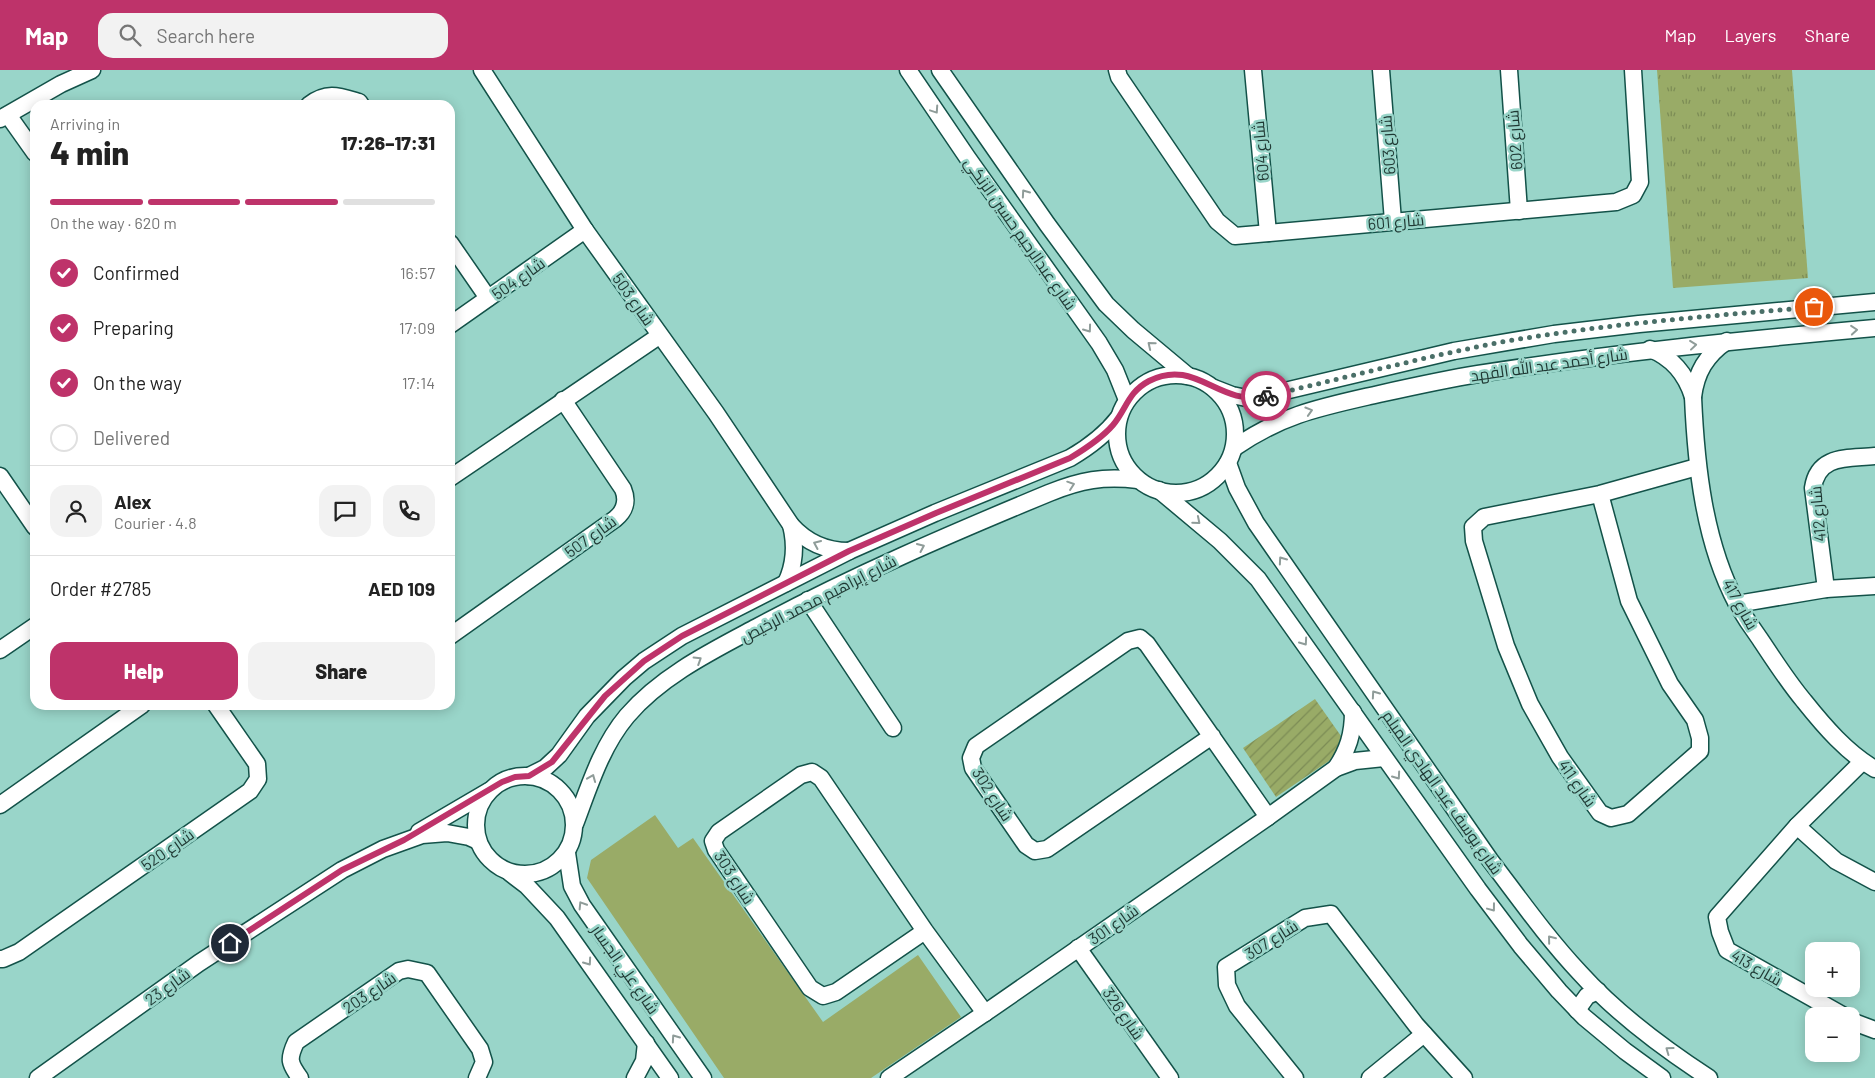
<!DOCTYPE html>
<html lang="en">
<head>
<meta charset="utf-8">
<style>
	body { margin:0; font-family:Barlow,Cairo,sans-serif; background:#f2f2f2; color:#222; height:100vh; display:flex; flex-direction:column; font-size:19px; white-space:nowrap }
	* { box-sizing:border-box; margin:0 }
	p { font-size:16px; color:#767676 }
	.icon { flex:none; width:28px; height:28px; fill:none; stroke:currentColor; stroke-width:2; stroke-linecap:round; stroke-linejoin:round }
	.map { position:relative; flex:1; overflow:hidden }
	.sheet { position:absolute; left:30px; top:30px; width:425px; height:610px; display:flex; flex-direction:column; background:#fff; border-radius:15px; box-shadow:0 2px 12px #0003 }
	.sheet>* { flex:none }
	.controls { position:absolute; left:1805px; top:872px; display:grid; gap:10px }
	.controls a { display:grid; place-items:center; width:55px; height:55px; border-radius:10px; background:#fff; box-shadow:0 2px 12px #0003; font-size:25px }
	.pin { position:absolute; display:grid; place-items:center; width:42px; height:42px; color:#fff; margin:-21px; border:2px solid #fff; border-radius:50%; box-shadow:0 1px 5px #0007 }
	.courier { position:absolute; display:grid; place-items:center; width:50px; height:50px; margin:-25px; border:4px solid #be336a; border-radius:50%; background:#fff; color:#222; box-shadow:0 1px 6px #0007 }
	.overview em { font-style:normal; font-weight:800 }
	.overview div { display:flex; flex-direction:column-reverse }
	.overview { display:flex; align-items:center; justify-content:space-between; height:85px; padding:0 20px }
	h1 { font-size:32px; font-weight:800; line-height:38px }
	.bar { display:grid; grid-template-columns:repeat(4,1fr); gap:8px 5px; align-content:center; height:60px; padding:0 20px }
	.bar i { height:6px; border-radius:4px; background:#e0e0e0 }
	.bar .active { background:#be336a }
	.bar p { grid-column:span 4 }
	.line { display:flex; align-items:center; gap:12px; padding:0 20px; border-top:1px solid #e0e0e0 }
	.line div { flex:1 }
	.round { display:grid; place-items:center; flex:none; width:52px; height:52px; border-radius:15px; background:#f2f2f2 }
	ol { padding:0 20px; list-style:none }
	li { display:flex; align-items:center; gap:15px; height:55px }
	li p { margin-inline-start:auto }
	li .icon { padding:5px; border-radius:50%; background:#be336a; color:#fff; stroke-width:4 }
	li:last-child { color:#767676 }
	li i { width:28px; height:28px; border:2px solid #e0e0e0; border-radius:50% }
	.button { display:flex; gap:10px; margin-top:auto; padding:10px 20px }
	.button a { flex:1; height:58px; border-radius:15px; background:#be336a; color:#fff; font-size:20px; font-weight:800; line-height:58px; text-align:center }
	.button a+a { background:#f2f2f2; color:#222 }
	header { display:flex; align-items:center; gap:30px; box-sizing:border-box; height:70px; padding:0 25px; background:#be336a; color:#fff }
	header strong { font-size:24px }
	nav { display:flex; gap:28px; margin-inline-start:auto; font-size:18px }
	.search { width:350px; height:45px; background:#f2f2f2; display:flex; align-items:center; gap:12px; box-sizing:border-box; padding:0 18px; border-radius:15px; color:#767676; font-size:19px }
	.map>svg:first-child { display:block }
	.grass { fill:#99ab67 }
	.park { fill:url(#park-tufts) }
	.garden { fill:url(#garden-furrows) }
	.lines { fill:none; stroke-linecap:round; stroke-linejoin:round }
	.minor-casing { stroke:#135249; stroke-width:19 }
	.minor { stroke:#fff; stroke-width:16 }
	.oneway { stroke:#8f9c99 }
	.done { stroke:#4a6f68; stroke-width:5; stroke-dasharray:0 9 }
	.route { stroke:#be336a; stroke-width:6 }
	.labels { text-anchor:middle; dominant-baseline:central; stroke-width:5; stroke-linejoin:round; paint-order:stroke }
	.street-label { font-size:16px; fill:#1f3833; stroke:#99d5c9 }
</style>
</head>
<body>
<header>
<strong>Map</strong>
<div class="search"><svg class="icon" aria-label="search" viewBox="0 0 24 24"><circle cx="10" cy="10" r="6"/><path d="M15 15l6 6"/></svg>Search here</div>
<nav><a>Map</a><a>Layers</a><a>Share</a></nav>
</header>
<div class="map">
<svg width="1875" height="1008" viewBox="0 0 1875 1008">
	<defs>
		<pattern id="park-tufts" width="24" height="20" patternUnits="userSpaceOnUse" patternTransform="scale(1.25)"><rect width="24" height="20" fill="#99ab67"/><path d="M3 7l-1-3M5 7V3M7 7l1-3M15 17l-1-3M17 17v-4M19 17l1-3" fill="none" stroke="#7c8c55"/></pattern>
		<pattern id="garden-furrows" width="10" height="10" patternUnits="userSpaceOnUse" patternTransform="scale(1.25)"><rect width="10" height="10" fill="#99ab67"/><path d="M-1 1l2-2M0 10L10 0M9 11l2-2" fill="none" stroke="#7c8c55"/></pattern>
	</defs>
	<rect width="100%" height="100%" fill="#99d5c9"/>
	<path class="grass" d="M 655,745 L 678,778 L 693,768 L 823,952 L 918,885 L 961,947 L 871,1008 L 724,1008 L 587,808 L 591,790 Z"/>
	<path class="park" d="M 1657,0 L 1792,0 L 1808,208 L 1673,218 Z"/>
	<path class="garden" d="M 1315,629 L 1341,666 L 1335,687 L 1276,727 L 1243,678 Z"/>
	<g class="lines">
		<defs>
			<g id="minor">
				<path d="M 482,0 L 585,160 L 716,343 L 791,455 C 807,473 826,481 849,481"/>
				<path d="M 908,0 L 967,87 L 1099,273 L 1115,300 L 1127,330"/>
				<path d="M 940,0 L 1047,154 L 1106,234 L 1133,260 L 1188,306"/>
				<path d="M 1117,0 L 1119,7 L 1217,151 L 1235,166 L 1616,132 L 1633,125 L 1640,112 L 1633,0"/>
				<path d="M 1253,0 L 1268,163"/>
				<path d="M 1381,0 L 1393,151"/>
				<path d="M 1509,0 L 1519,141"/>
				<path d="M 309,35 C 327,21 339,26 359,32 L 361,35"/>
				<path d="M 8,45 L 35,83"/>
				<path d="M 0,49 L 61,14 L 92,0"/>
				<path d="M 450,173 L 488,228"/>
				<path d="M 450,255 L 585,160"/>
				<path d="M 1727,271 C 1706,285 1696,303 1693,327 C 1696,396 1704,472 1737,534 C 1744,546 1752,558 1760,569 C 1774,590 1788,612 1804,631 C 1824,656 1847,683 1875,699"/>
				<path d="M 1650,279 C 1673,288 1686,304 1693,327"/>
				<circle cx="1176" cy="364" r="59"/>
				<path d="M 1214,318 L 1232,325 L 1251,329 L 1454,281 L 1554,264 L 1639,254 L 1875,232"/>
				<path d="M 1234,378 C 1280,346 1317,338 1370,326 C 1406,318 1441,310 1478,304 C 1610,283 1742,270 1875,258"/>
				<path d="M 1228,393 L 1237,418 L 1256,453 L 1490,790 C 1519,828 1547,868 1580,903 C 1617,944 1663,978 1709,1008"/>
				<path d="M 0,406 L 35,457"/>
				<path d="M 450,408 L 659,266"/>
				<path d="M 1159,420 L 1220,471 L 1258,509 L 1478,819 L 1521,876 L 1559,921 L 1584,947 L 1625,981 L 1662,1008"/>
				<path d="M 1600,424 L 1629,531 L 1670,614 L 1695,650 L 1700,668 L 1700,681 L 1628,744 L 1611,748 L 1600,743 L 1560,687 L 1530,634 L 1506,576 L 1474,471 L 1473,457 L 1484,447 L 1600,424 L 1697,397"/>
				<path d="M 786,513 C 795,494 796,475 791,455"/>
				<path d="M 1826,519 L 1813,418 C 1818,384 1848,389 1875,386"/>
				<path d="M 808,530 L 893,658"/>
				<path d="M 1737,534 L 1826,519 L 1875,516"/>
				<path d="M 450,566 L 615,449 C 625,441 628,431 623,419 L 563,330"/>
				<path d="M 0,580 L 35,556"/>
				<path d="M 1212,666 L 1047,779 L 1035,781 L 1026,775 L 973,698 L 971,688 L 976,676 L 1128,571 L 1140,568 L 1147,574 L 1268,747"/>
				<path d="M 1336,698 C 1348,680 1353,664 1353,642"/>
				<circle cx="525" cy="755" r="49"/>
				<path d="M 529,706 L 545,698 L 559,685 L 587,646 L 624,608 L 644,591 L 682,566 L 849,481 L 935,443 L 1070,388 C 1089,377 1106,364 1119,347"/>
				<path d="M 0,735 L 142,635"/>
				<path d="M 575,754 C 589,717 601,677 627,646 C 661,606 712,581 757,557 C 852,506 950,464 1049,423 C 1081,410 1103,406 1138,410"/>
				<path d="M 1797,756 L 1836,791 L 1875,812"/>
				<path d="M 419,762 L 489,721"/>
				<path d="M 567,783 L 572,816 L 582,835 L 703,1008"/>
				<path d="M 510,803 L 527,816 L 557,848 L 670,1008"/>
				<path d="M 925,861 L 836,922 L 823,926 L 810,918 L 716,780 L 713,771 L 719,762 L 801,705 L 812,702 L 821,708 L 925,861 L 985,943"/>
				<path d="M 1078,878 L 1170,1008"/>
				<path d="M 0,889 L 3,889 L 19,882 L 250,721 L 258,709 L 257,694 L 216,635"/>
				<path d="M 1577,940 L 1587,926 L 1598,921"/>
				<path d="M 1844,946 L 1727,880 L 1720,862 L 1717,847 L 1797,756 L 1862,692"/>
				<path d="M 1851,951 L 1875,960"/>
				<path d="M 38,1008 L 199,893 L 342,800 L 383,779 L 422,765 L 447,763 L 469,767 L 478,771"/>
				<path d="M 300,1008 C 289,993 288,989 296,972 L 399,901 L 408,899 L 427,903 L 480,979 L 484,992 L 477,1008"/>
				<path d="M 635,1008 L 644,991 L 646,973"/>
				<path d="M 889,1008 L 985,943 L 1268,747 L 1336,698 L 1355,691 L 1384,688"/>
				<path d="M 1295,1008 L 1237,936 L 1227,915 L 1226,897 L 1305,848 L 1331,844 L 1416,955 L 1464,1008"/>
				<path d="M 1370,1008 L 1424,964"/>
			</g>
		</defs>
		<use href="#minor" class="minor-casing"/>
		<use href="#minor" class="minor"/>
	</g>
	<defs><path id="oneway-chevron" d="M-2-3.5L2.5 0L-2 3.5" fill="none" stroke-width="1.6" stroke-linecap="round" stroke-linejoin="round" transform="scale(1.25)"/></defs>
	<g class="oneway">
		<use href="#oneway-chevron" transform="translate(935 40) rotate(56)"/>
		<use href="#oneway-chevron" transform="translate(1025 123) rotate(-125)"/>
		<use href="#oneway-chevron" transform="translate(1088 259) rotate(54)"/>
		<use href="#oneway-chevron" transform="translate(1854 260) rotate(-5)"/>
		<use href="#oneway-chevron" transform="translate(1151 275) rotate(-141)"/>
		<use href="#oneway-chevron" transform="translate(1693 275) rotate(-6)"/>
		<use href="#oneway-chevron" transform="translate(1309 341) rotate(-17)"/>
		<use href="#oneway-chevron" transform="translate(1071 415) rotate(-19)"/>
		<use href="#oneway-chevron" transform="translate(1197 451) rotate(40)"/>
		<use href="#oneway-chevron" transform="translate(817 474) rotate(-156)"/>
		<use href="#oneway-chevron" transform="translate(921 477) rotate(-24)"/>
		<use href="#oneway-chevron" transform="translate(1282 490) rotate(-125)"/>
		<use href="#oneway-chevron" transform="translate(1304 572) rotate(55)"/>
		<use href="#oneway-chevron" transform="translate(698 590) rotate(-32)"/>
		<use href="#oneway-chevron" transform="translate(1375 624) rotate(-125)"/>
		<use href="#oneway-chevron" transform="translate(1397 706) rotate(55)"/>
		<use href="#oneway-chevron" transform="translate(592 708) rotate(-68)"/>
		<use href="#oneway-chevron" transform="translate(582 835) rotate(-122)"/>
		<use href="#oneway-chevron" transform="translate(1492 838) rotate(53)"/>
		<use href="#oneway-chevron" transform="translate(1551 869) rotate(-129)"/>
		<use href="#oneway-chevron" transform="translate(588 892) rotate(55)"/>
		<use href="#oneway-chevron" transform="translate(675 968) rotate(-125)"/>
		<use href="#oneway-chevron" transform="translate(1669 980) rotate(-144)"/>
	</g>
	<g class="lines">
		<path class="done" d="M 1266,326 C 1345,308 1423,287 1502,272 C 1605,254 1710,246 1814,237"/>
		<path class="route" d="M 230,873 L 342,800 L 404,770 L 502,712 L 515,707 L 529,706 L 552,692 L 605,626 L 644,591 L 682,566 L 849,481 L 936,443 L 1070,388 C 1085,379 1101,369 1113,355 C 1126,340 1128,322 1149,311 C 1196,287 1218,337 1266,326"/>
	</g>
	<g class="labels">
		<g class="street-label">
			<text transform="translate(1514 70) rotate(-94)">شارع 602</text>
			<text transform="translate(1387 75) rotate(-94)">شارع 603</text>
			<text transform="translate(1260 81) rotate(-95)">شارع 604</text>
			<text transform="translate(1396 151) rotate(-5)">شارع 601</text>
			<text transform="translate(1021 163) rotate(55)">شارع عبدالرحيم حسين الزنكي</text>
			<text transform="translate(518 208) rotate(-35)">شارع 504</text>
			<text transform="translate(634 229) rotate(55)">شارع 503</text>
			<text transform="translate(1549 294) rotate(-8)">شارع أحمد عبد الله الفهد</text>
			<text transform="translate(1817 444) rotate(-95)">شارع 412</text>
			<text transform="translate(590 466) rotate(-36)">شارع 507</text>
			<text transform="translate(818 528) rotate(-27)">شارع إبراهيم محمد الرخيص</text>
			<text transform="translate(1741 534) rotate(61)">شارع 417</text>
			<text transform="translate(1578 713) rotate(55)">شارع 411</text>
			<text transform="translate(1443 722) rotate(55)">شارع يوسف عبد الهادي الميلم</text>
			<text transform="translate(993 724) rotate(57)">شارع 302</text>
			<text transform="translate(167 779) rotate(-35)">شارع 520</text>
			<text transform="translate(735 807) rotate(57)">شارع 303</text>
			<text transform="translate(1113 854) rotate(-35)">شارع 301</text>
			<text transform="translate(1271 869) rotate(-32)">شارع 307</text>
			<text transform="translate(1757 897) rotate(30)">شارع 413</text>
			<text transform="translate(626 899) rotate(55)">شارع علي الجسار</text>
			<text transform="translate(167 916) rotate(-36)">شارع 23</text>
			<text transform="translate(369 922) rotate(-34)">شارع 203</text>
			<text transform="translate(1124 943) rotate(55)">شارع 326</text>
		</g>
	</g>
</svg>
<div class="controls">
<a>+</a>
<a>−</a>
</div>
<div class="pin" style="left:1814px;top:237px;background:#ea580c"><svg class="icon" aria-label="bag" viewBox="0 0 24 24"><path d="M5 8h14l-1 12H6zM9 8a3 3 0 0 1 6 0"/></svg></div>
<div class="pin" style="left:230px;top:873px;background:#1f2937"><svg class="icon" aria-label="home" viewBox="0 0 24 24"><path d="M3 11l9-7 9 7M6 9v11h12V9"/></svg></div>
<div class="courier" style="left:1266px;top:326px"><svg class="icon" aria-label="bike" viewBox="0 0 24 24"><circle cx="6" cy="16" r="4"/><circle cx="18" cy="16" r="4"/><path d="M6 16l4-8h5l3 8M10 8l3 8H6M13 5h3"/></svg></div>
<section class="sheet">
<div class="overview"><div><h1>4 min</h1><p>Arriving in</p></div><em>17:26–17:31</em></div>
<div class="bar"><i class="active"></i><i class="active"></i><i class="active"></i><i></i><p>On the way · 620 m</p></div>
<ol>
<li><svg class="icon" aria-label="check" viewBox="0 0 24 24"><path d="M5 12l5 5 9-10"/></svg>Confirmed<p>16:57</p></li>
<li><svg class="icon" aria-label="check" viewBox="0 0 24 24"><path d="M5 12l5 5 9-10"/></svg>Preparing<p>17:09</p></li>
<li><svg class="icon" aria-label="check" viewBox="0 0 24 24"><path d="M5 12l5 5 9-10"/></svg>On the way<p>17:14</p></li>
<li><i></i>Delivered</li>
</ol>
<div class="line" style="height:90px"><a class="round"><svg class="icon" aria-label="person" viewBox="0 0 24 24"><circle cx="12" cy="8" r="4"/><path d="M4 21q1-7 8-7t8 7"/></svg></a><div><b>Alex</b><p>Courier · 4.8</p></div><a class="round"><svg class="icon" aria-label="chat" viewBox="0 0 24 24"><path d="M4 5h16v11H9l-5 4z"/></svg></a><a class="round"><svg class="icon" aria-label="phone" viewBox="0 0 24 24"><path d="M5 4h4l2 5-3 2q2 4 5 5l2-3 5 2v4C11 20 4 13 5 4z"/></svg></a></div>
<div class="line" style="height:65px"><div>Order #2785</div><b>AED 109</b></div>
<div class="button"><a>Help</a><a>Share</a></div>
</section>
</div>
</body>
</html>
